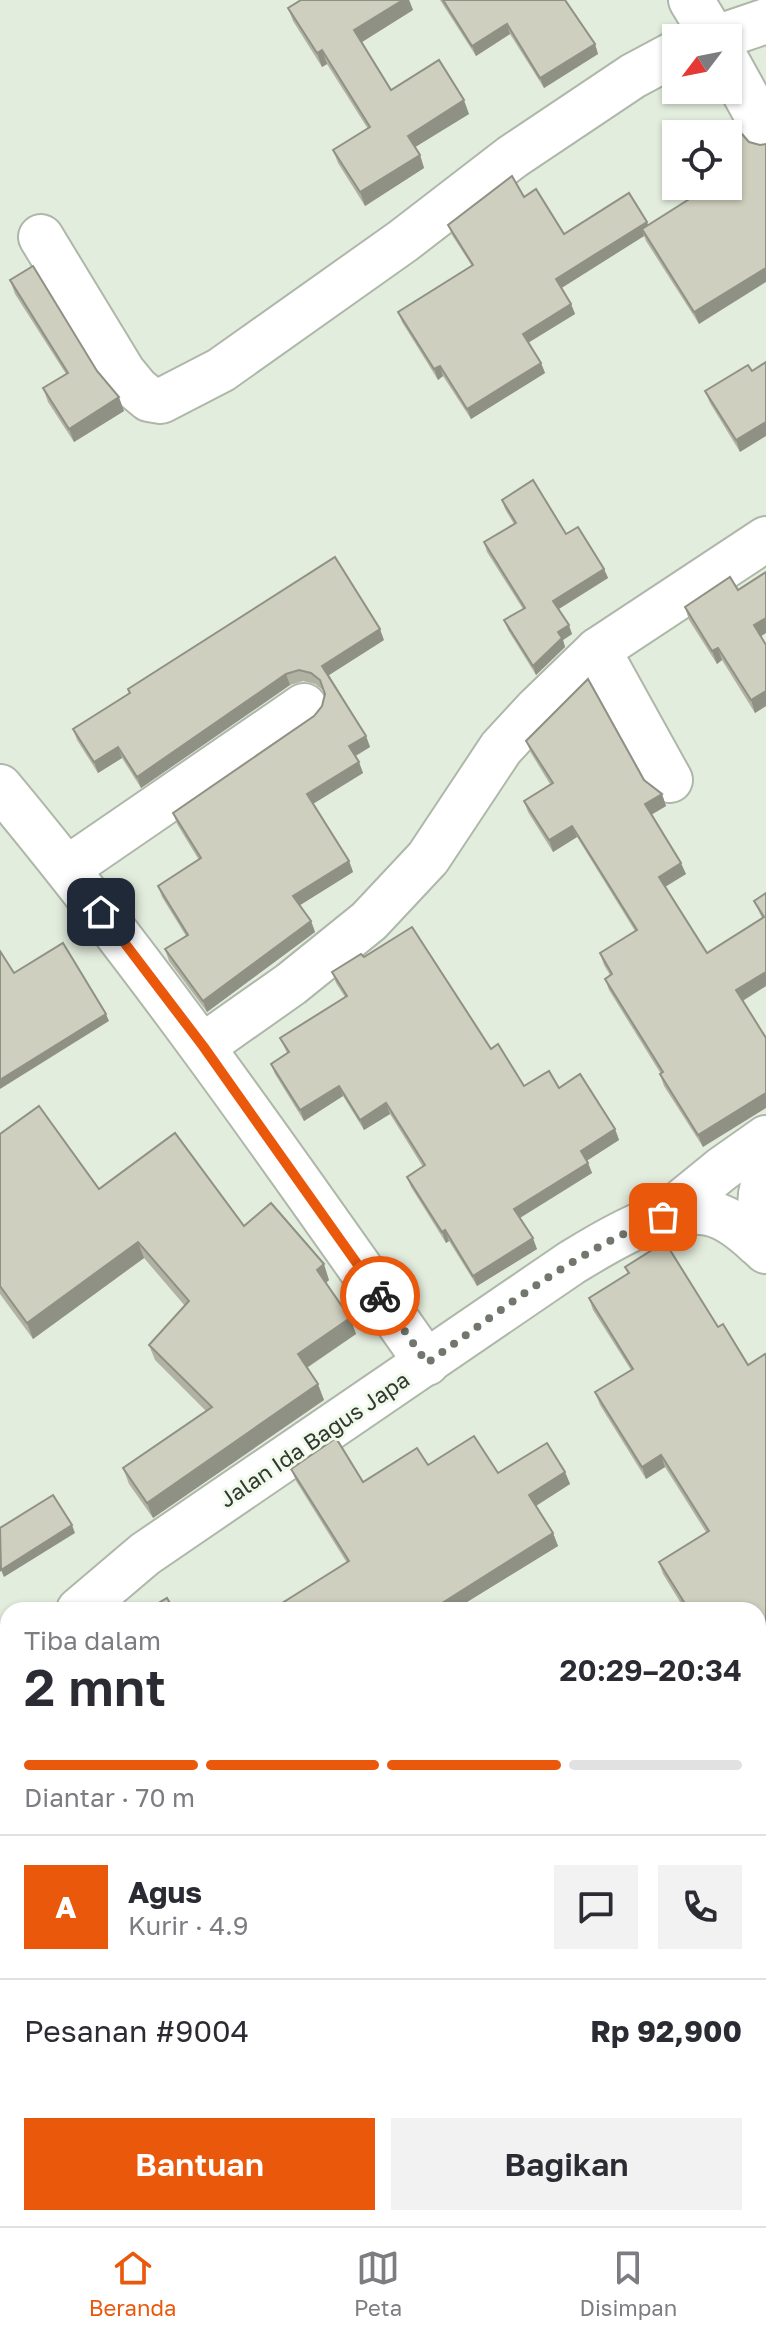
<!DOCTYPE html>
<html lang="id">
<head>
<meta charset="utf-8">
<style>
	body { margin:0; font-family:"Golos Text",sans-serif; background:#f2f2f3; color:#2b2b33; height:100vh; display:flex; flex-direction:column; font-size:30px; white-space:nowrap }
	* { box-sizing:border-box; margin:0 }
	p { font-size:26px; color:#7c7c81 }
	.icon { flex:none; width:44px; height:44px; fill:none; stroke:currentColor; stroke-width:2; stroke-linecap:round; stroke-linejoin:round }
	.map { position:relative; flex:1; overflow:hidden }
	.side { position:absolute; left:0px; top:1602px; width:766px; height:624px; display:flex; flex-direction:column; background:#fff; border-radius:24px 24px 0 0; box-shadow:0 2px 6px #0004 }
	.side>* { flex:none }
	.needle { width:52px; rotate:238deg }
	.tools { position:absolute; left:662px; top:24px; display:grid; gap:16px }
	.tools a { display:grid; place-items:center; width:80px; height:80px; border-radius:0px; background:#fff; box-shadow:0 2px 6px #0004; font-size:40px }
	.pin { position:absolute; display:grid; place-items:center; width:68px; height:68px; color:#fff; margin:-34px; border-radius:16px; box-shadow:0 4px 12px #0006 }
	.courier { position:absolute; display:grid; place-items:center; width:80px; height:80px; margin:-40px; border:6px solid #ea580c; border-radius:50%; background:#fff; color:#222; box-shadow:0 2px 10px #0007 }
	.overview em { font-style:normal; font-weight:600 }
	.overview div { display:flex; flex-direction:column-reverse }
	.overview { display:flex; align-items:center; justify-content:space-between; height:136px; padding:0 24px }
	h1 { font-size:52px; font-weight:600; line-height:60px }
	.bar { display:grid; grid-template-columns:repeat(4,1fr); gap:12px 8px; align-content:center; height:96px; padding:0 24px }
	.bar i { height:10px; border-radius:6px; background:#e1e1e2 }
	.bar .selected { background:#ea580c }
	.bar p { grid-column:span 4 }
	.line { display:flex; align-items:center; gap:20px; padding:0 24px; border-top:2px solid #e1e1e2 }
	.line div { flex:1 }
	.round { display:grid; place-items:center; flex:none; width:84px; height:84px; border-radius:0px; background:#f2f2f3 }
	.cta { display:flex; gap:16px; margin-top:auto; padding:16px 24px }
	.cta a { flex:1; height:92px; border-radius:0px; background:#ea580c; color:#fff; font-size:32px; font-weight:600; line-height:92px; text-align:center }
	.cta a+a { background:#f2f2f3; color:#2b2b33 }
	.tabs { display:flex; justify-content:space-around; align-items:center; height:112px; border-top:2px solid #e1e1e2; background:#fff; font-size:22px; color:#7c7c81 }
	.tabs a { display:grid; justify-items:center; gap:4px }
	.tabs .selected { color:#ea580c }
	.map>svg:first-child { display:block }
	.lines { fill:none; stroke-linecap:round; stroke-linejoin:round }
	.minor-casing { stroke:#aeb7a9; stroke-width:48 }
	.minor { stroke:#fff; stroke-width:44 }
	.wall { fill:#b1b2a3 }
	.shaded-wall { fill:#909185 }
	.building { fill:#cecfbe; stroke:#909185; stroke-width:2 }
	.done { stroke:#71776d; stroke-width:8; stroke-dasharray:0 14.4 }
	.route { stroke:#ea580c; stroke-width:10 }
	.labels { text-anchor:middle; dominant-baseline:central; stroke-width:6; stroke-linejoin:round; paint-order:stroke }
	.street-label { font-size:22px; fill:#333731; stroke:#f0faeb }
</style>
</head>
<body>
<div class="map">
<svg width="766" height="2226" viewBox="0 0 766 2226">
	<rect width="100%" height="100%" fill="#e3eddd"/>
	<g class="lines">
		<defs>
			<g id="minor">
				<path d="M 691,0 L 714,38"/>
				<path d="M 716,38 L 766,21"/>
				<path d="M 728,63 L 766,132"/>
				<path d="M 41,237 L 123,372 L 137,389 L 149,399 L 161,401 L 221,370 L 403,241 L 512,157 L 633,76 L 676,53"/>
				<path d="M 598,650 L 766,539"/>
				<path d="M 0,787 C 153,971 289,1167 427,1363"/>
				<path d="M 68,868 L 304,706"/>
				<path d="M 203,1046 L 291,984 L 369,921 L 428,858 L 501,748 L 537,709 L 598,650 L 670,780"/>
				<path d="M 663,1217 L 722,1169 L 766,1138"/>
				<path d="M 757,1243 L 761,1194 L 766,1172"/>
				<path d="M 79,1610 L 145,1554 L 571,1263 C 609,1240 675,1197 721,1217 C 738,1224 753,1239 766,1251"/>
				<path d="M 0,1678 L 8,1671"/>
				<path d="M 0,1819 L 8,1831"/>
				<path d="M 758,1957 L 766,1951"/>
				<path d="M 758,2141 L 766,2155"/>
				<path d="M 262,2218 L 268,2226"/>
				<path d="M 395,2226 L 405,2218"/>
			</g>
		</defs>
		<use href="#minor" class="minor-casing"/>
		<use href="#minor" class="minor"/>
	</g>
	<g class="wall">
		<path d="M 301,0 L 409,0 L 413,10 L 361,42 L 391,90 L 469,114 L 415,147 L 420,155 L 424,168 L 365,206 L 338,163 L 333,150 L 368,129 L 327,64 L 322,67 L 293,21 L 288,8 Z"/>
		<path d="M 440,0 L 565,0 L 595,44 L 598,54 L 544,88 L 510,34 L 476,56 Z"/>
		<path d="M 749,142 L 699,324 L 646,241 L 644,236 L 561,288 L 571,304 L 575,314 L 528,343 L 541,363 L 545,373 L 471,419 L 443,376 L 438,380 L 402,322 L 398,312 L 472,266 L 452,235 L 448,225 L 524,197 L 564,234 L 647,222 L 648,225 L 734,171 L 728,162 L 728,143 Z"/>
		<path d="M 10,280 L 97,371 L 124,411 L 74,442 L 48,402 L 43,388 L 66,374 L 15,294 Z"/>
		<path d="M 748,365 L 740,452 L 710,403 L 705,391 Z"/>
		<path d="M 502,500 L 566,534 L 604,569 L 608,578 L 559,609 L 572,634 L 563,640 L 565,647 L 536,675 L 508,630 L 504,620 L 523,609 L 487,552 L 484,542 L 514,524 L 505,509 Z"/>
		<path d="M 685,607 L 766,633 L 761,636 L 766,645 L 766,706 L 755,713 L 722,660 L 717,664 L 689,620 Z"/>
		<path d="M 384,640 L 329,675 L 366,736 L 370,747 L 356,756 L 363,773 L 313,804 L 349,861 L 353,872 L 300,905 L 311,921 L 315,932 L 207,1012 L 169,961 L 165,949 L 186,936 L 162,897 L 158,886 L 199,860 L 177,824 L 173,813 L 314,716 L 322,706 L 325,694 L 324,691 L 315,684 L 303,681 L 290,685 L 141,788 L 122,758 L 98,773 L 77,740 L 73,729 L 129,693 L 128,689 Z"/>
		<path d="M 526,741 L 644,780 L 662,794 L 666,806 L 651,815 L 686,874 L 665,887 L 707,953 L 762,918 L 754,901 L 766,893 L 766,986 L 743,1001 L 703,1147 L 664,1086 L 660,1074 L 661,1074 L 609,990 L 605,979 L 610,975 L 604,965 L 600,953 L 635,931 L 577,837 L 553,852 L 528,812 L 524,801 L 550,784 L 531,753 Z"/>
		<path d="M 364,957 L 491,1049 L 524,1086 L 559,1088 L 615,1129 L 619,1140 L 587,1160 L 592,1173 L 520,1218 L 537,1249 L 477,1286 L 449,1241 L 446,1243 L 411,1187 L 407,1177 L 423,1167 L 390,1114 L 364,1130 L 343,1096 L 304,1121 L 275,1074 L 271,1064 L 287,1053 L 280,1038 L 345,997 L 336,983 L 332,972 Z"/>
		<path d="M 0,1134 L 99,1189 L 244,1226 L 329,1280 L 326,1283 L 350,1318 L 356,1334 L 307,1368 L 324,1400 L 153,1518 L 129,1484 L 123,1468 L 206,1411 L 155,1360 L 149,1345 L 185,1306 L 144,1258 L 33,1339 L 0,1294 Z"/>
		<path d="M 625,1267 L 718,1327 L 758,1610 L 685,1610 L 663,1574 L 659,1562 L 706,1532 L 665,1467 L 646,1479 L 600,1405 L 595,1392 L 631,1370 L 593,1310 L 589,1298 L 628,1274 Z"/>
		<path d="M 428,1465 L 498,1473 L 565,1472 L 570,1484 L 536,1506 L 553,1533 L 558,1546 L 454,1610 L 271,1610 L 347,1563 L 296,1481 L 291,1469 L 363,1482 Z"/>
		<path d="M 8,1772 L 8,1796 L 0,1795 L 0,1777 Z"/>
	</g>
	<g class="shaded-wall">
		<path d="M 403,0 L 409,0 L 413,10 L 359,44 L 354,30 Z"/>
		<path d="M 507,24 L 510,34 L 476,56 L 472,46 Z"/>
		<path d="M 595,44 L 598,54 L 544,88 L 540,78 Z"/>
		<path d="M 322,50 L 327,64 L 322,67 L 317,53 Z"/>
		<path d="M 464,100 L 469,114 L 412,149 L 408,136 Z"/>
		<path d="M 420,155 L 424,168 L 365,206 L 360,192 Z"/>
		<path d="M 647,222 L 650,232 L 642,229 L 644,236 L 560,289 L 556,279 Z"/>
		<path d="M 766,268 L 766,282 L 699,324 L 694,312 Z"/>
		<path d="M 571,304 L 575,314 L 526,344 L 523,334 Z"/>
		<path d="M 541,363 L 545,373 L 471,419 L 467,409 Z"/>
		<path d="M 440,366 L 443,376 L 438,380 L 434,369 Z"/>
		<path d="M 119,397 L 124,411 L 74,442 L 69,429 Z"/>
		<path d="M 766,422 L 766,436 L 740,452 L 736,440 Z"/>
		<path d="M 604,569 L 608,578 L 557,610 L 553,601 Z"/>
		<path d="M 766,618 L 766,633 L 758,638 L 754,625 Z"/>
		<path d="M 569,625 L 572,634 L 563,640 L 565,647 L 536,675 L 533,666 L 558,632 Z"/>
		<path d="M 380,629 L 384,640 L 326,677 L 322,666 Z"/>
		<path d="M 718,648 L 722,660 L 717,664 L 712,651 Z"/>
		<path d="M 286,674 L 290,685 L 141,788 L 137,777 Z"/>
		<path d="M 766,691 L 766,706 L 755,713 L 751,700 Z"/>
		<path d="M 366,736 L 370,747 L 353,757 L 349,746 Z"/>
		<path d="M 118,747 L 122,758 L 98,773 L 94,762 Z"/>
		<path d="M 359,762 L 363,773 L 311,805 L 307,794 Z"/>
		<path d="M 662,794 L 666,806 L 649,816 L 645,804 Z"/>
		<path d="M 572,826 L 577,837 L 553,852 L 549,840 Z"/>
		<path d="M 349,861 L 353,872 L 297,907 L 293,896 Z"/>
		<path d="M 681,863 L 686,874 L 663,888 L 659,877 Z"/>
		<path d="M 311,921 L 315,932 L 207,1012 L 203,1001 Z"/>
		<path d="M 766,972 L 766,986 L 740,1002 L 736,990 Z"/>
		<path d="M 106,1014 L 109,1021 L 0,1089 L 0,1080 Z"/>
		<path d="M 339,1086 L 343,1096 L 304,1121 L 300,1110 Z"/>
		<path d="M 766,1093 L 766,1108 L 703,1147 L 698,1135 Z"/>
		<path d="M 386,1103 L 390,1114 L 364,1130 L 360,1120 Z"/>
		<path d="M 615,1129 L 619,1140 L 585,1162 L 581,1151 Z"/>
		<path d="M 588,1163 L 592,1173 L 518,1219 L 514,1209 Z"/>
		<path d="M 445,1230 L 449,1241 L 446,1243 L 442,1232 Z"/>
		<path d="M 533,1238 L 537,1249 L 477,1286 L 473,1276 Z"/>
		<path d="M 138,1242 L 144,1258 L 33,1339 L 27,1323 Z"/>
		<path d="M 324,1264 L 329,1280 L 323,1285 L 317,1270 Z"/>
		<path d="M 350,1318 L 356,1334 L 303,1370 L 298,1354 Z"/>
		<path d="M 318,1384 L 324,1400 L 153,1518 L 147,1503 Z"/>
		<path d="M 661,1455 L 665,1467 L 646,1479 L 642,1467 Z"/>
		<path d="M 565,1472 L 570,1484 L 534,1507 L 529,1495 Z"/>
		<path d="M 72,1525 L 75,1533 L 4,1577 L 1,1570 Z"/>
		<path d="M 553,1533 L 558,1546 L 454,1610 L 431,1610 Z"/>
		<path d="M 766,1868 L 766,1883 L 758,1888 L 758,1873 Z"/>
		<path d="M 8,1955 L 8,1971 L 0,1976 L 0,1960 Z"/>
		<path d="M 2,1982 L 7,1995 L 0,2000 L 0,1983 Z"/>
		<path d="M 111,2218 L 116,2218 L 119,2226 L 98,2226 Z"/>
	</g>
	<g class="building">
		<path d="M 301,0 L 403,0 L 354,30 L 391,90 L 439,60 L 464,100 L 408,136 L 420,155 L 360,192 L 333,150 L 370,127 L 322,50 L 317,53 L 288,8 Z"/>
		<path d="M 443,0 L 565,0 L 595,44 L 540,78 L 507,24 L 472,46 Z"/>
		<path d="M 742,134 L 749,142 L 760,145 L 766,144 L 766,268 L 694,312 L 642,229 L 710,186 L 728,186 L 728,175 L 736,170 L 728,157 L 728,143 Z"/>
		<path d="M 512,176 L 524,197 L 536,189 L 564,234 L 629,193 L 647,222 L 556,279 L 571,304 L 523,334 L 541,363 L 467,409 L 440,366 L 434,369 L 398,312 L 473,265 L 448,225 Z"/>
		<path d="M 33,266 L 97,371 L 119,397 L 69,429 L 43,388 L 68,373 L 10,280 Z"/>
		<path d="M 766,362 L 766,422 L 736,440 L 705,391 L 748,365 L 752,371 Z"/>
		<path d="M 533,480 L 566,534 L 578,527 L 604,569 L 553,601 L 569,625 L 558,632 L 562,638 L 533,666 L 504,620 L 525,608 L 484,542 L 516,523 L 502,500 Z"/>
		<path d="M 335,557 L 380,629 L 322,666 L 366,736 L 349,746 L 359,762 L 307,794 L 349,861 L 293,896 L 311,921 L 203,1001 L 165,949 L 188,935 L 158,886 L 201,858 L 173,813 L 314,716 L 322,706 L 325,694 L 320,680 L 311,673 L 299,670 L 286,674 L 137,777 L 118,747 L 94,762 L 73,729 L 130,693 L 128,689 Z"/>
		<path d="M 766,572 L 766,618 L 754,625 L 766,645 L 766,691 L 751,700 L 718,648 L 712,651 L 685,607 L 730,577 L 738,590 Z"/>
		<path d="M 588,679 L 644,780 L 662,794 L 645,804 L 681,863 L 659,877 L 707,953 L 764,917 L 754,901 L 766,893 L 766,972 L 736,990 L 766,1038 L 766,1093 L 698,1135 L 660,1074 L 663,1072 L 605,979 L 612,974 L 600,953 L 637,930 L 572,826 L 549,840 L 524,801 L 553,783 L 526,741 Z"/>
		<path d="M 412,927 L 491,1049 L 498,1044 L 524,1086 L 549,1071 L 559,1088 L 580,1074 L 615,1129 L 581,1151 L 588,1163 L 514,1209 L 533,1238 L 473,1276 L 445,1230 L 442,1232 L 407,1177 L 425,1165 L 386,1103 L 360,1120 L 339,1086 L 300,1110 L 271,1064 L 289,1052 L 280,1038 L 347,996 L 332,972 L 361,954 L 364,957 Z"/>
		<path d="M 63,943 L 106,1014 L 0,1080 L 0,951 L 14,973 Z"/>
		<path d="M 39,1106 L 99,1189 L 175,1133 L 244,1226 L 271,1203 L 324,1264 L 317,1270 L 350,1318 L 298,1354 L 318,1384 L 147,1503 L 123,1468 L 212,1407 L 149,1345 L 189,1301 L 138,1242 L 27,1323 L 0,1286 L 0,1134 Z"/>
		<path d="M 665,1242 L 718,1327 L 723,1324 L 748,1365 L 765,1354 L 766,1356 L 766,1868 L 758,1873 L 758,1610 L 689,1610 L 659,1562 L 709,1531 L 661,1455 L 642,1467 L 595,1392 L 633,1369 L 589,1298 L 629,1273 L 625,1267 Z"/>
		<path d="M 474,1436 L 498,1473 L 547,1443 L 565,1472 L 529,1495 L 553,1533 L 431,1610 L 271,1610 L 349,1561 L 291,1469 L 336,1438 L 363,1482 L 417,1448 L 428,1465 Z"/>
		<path d="M 53,1495 L 72,1525 L 1,1570 L 0,1528 Z"/>
		<path d="M 167,1598 L 174,1610 L 147,1610 Z"/>
		<path d="M 8,1772 L 8,1785 L 6,1784 L 0,1783 L 0,1777 Z"/>
		<path d="M 0,1842 L 8,1842 L 8,1955 L 0,1960 Z"/>
		<path d="M 766,2165 L 766,2221 L 765,2222 L 766,2226 L 606,2226 L 619,2218 L 758,2218 L 758,2166 Z"/>
		<path d="M 8,2215 L 8,2218 L 111,2218 L 98,2226 L 0,2226 L 0,2220 Z"/>
		<path d="M 117,2218 L 176,2218 L 181,2226 L 122,2226 Z"/>
		<path d="M 448,2218 L 461,2218 L 466,2226 L 435,2226 Z"/>
	</g>
	<g class="lines">
		<path class="done" d="M 380,1296 L 427,1363 C 502,1310 576,1250 663,1217"/>
		<path class="route" d="M 101,912 L 203,1046 L 380,1296"/>
	</g>
	<g class="labels">
		<g class="street-label">
			<text transform="translate(314 1439) rotate(-34)">Jalan Ida Bagus Japa</text>
		</g>
	</g>
</svg>
<div class="tools">
<a><svg class="needle" viewBox="-14 -14 28 28"><path d="M0-13l5 13h-10z" fill="#e53935"/><path d="M0 13l5-13h-10z" fill="#7c7c81"/></svg></a>
<a><svg class="icon" aria-label="locate" viewBox="0 0 24 24"><circle cx="12" cy="12" r="6"/><path d="M12 2v4M12 18v4M2 12h4M18 12h4"/></svg></a>
</div>
<div class="pin" style="left:663px;top:1217px;background:#ea580c"><svg class="icon" aria-label="bag" viewBox="0 0 24 24"><path d="M5 8h14l-1 12H6zM9 8a3 3 0 0 1 6 0"/></svg></div>
<div class="pin" style="left:101px;top:912px;background:#1f2937"><svg class="icon" aria-label="home" viewBox="0 0 24 24"><path d="M3 11l9-7 9 7M6 9v11h12V9"/></svg></div>
<div class="courier" style="left:380px;top:1296px"><svg class="icon" aria-label="bike" viewBox="0 0 24 24"><circle cx="6" cy="16" r="4"/><circle cx="18" cy="16" r="4"/><path d="M6 16l4-8h5l3 8M10 8l3 8H6M13 5h3"/></svg></div>
<section class="side">
<div class="overview"><div><h1>2 mnt</h1><p>Tiba dalam</p></div><em>20:29–20:34</em></div>
<div class="bar"><i class="selected"></i><i class="selected"></i><i class="selected"></i><i></i><p>Diantar · 70 m</p></div>
<div class="line" style="height:144px"><b class="round" style="background:#ea580c;color:#fff">A</b><div><b>Agus</b><p>Kurir · 4.9</p></div><a class="round"><svg class="icon" aria-label="chat" viewBox="0 0 24 24"><path d="M4 5h16v11H9l-5 4z"/></svg></a><a class="round"><svg class="icon" aria-label="phone" viewBox="0 0 24 24"><path d="M5 4h4l2 5-3 2q2 4 5 5l2-3 5 2v4C11 20 4 13 5 4z"/></svg></a></div>
<div class="line" style="height:104px"><div>Pesanan #9004</div><b>Rp 92,900</b></div>
<div class="cta"><a>Bantuan</a><a>Bagikan</a></div>
</section>
</div>
<nav class="tabs">
<a class="selected"><svg class="icon" aria-label="home" viewBox="0 0 24 24"><path d="M3 11l9-7 9 7M6 9v11h12V9"/></svg>Beranda</a>
<a><svg class="icon" aria-label="map" viewBox="0 0 24 24"><path d="M3 6l6-2 6 2 6-2v14l-6 2-6-2-6 2zM9 4v14M15 6v14"/></svg>Peta</a>
<a><svg class="icon" aria-label="saved" viewBox="0 0 24 24"><path d="M7 4h10v16l-5-4-5 4z"/></svg>Disimpan</a>
</nav>
</body>
</html>
